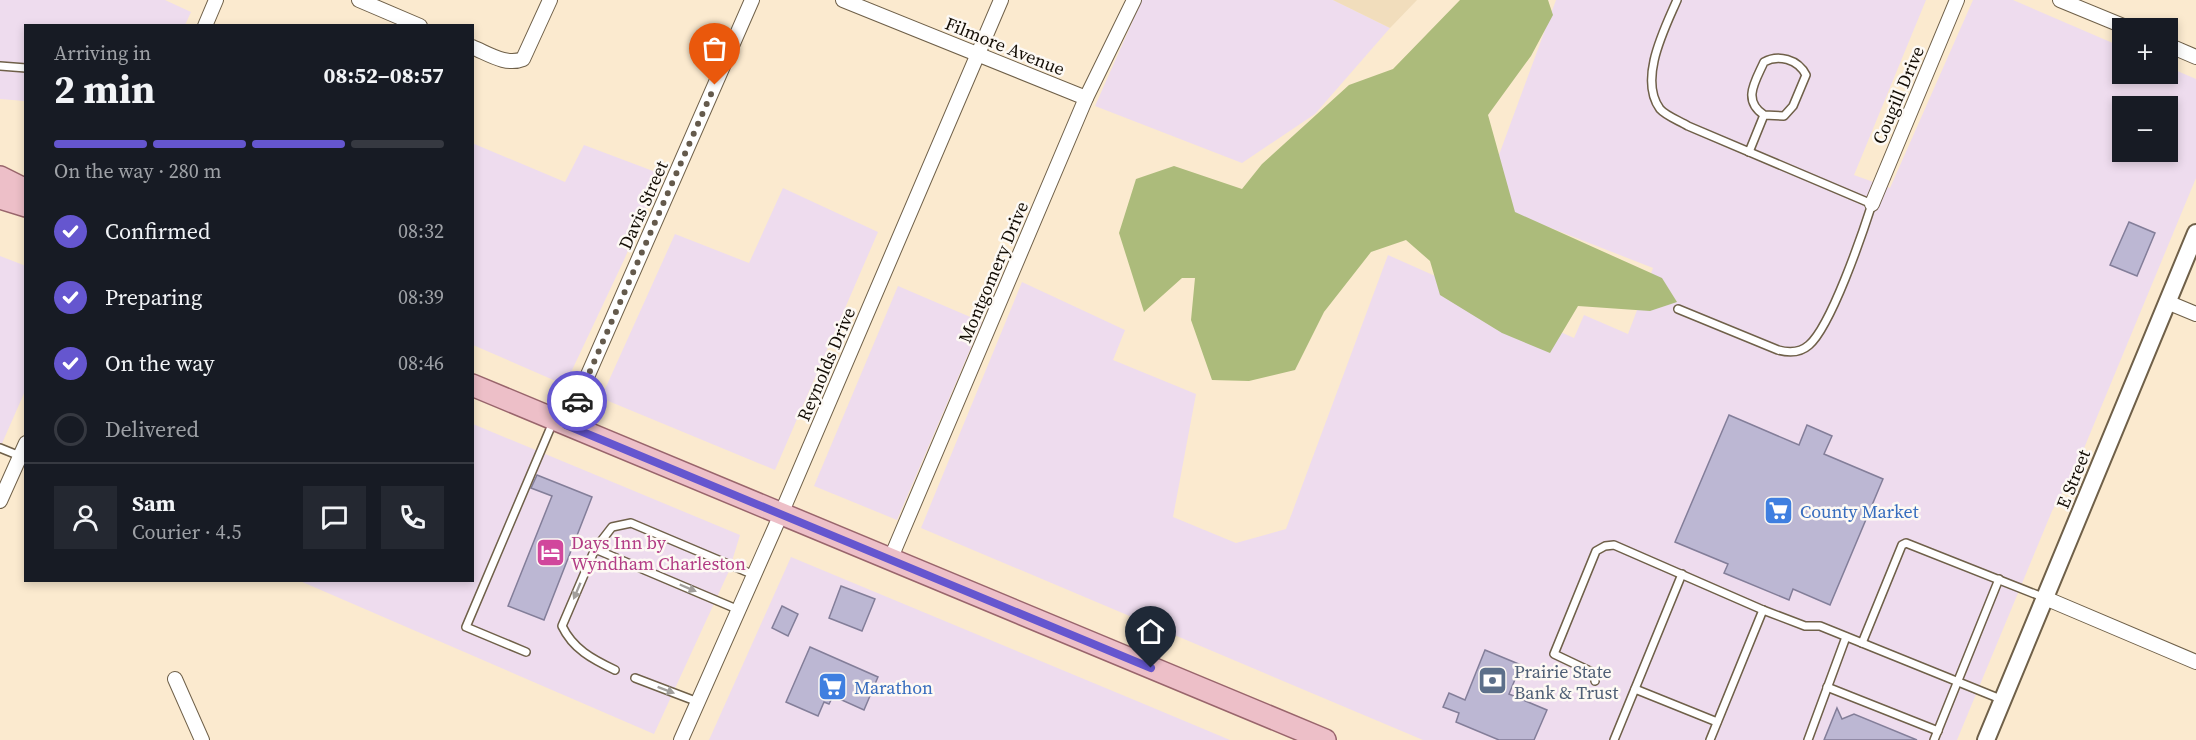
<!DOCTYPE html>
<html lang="en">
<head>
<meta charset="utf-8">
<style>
	body { margin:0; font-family:"Source Serif 4",serif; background:#242831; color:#f1f3f6; height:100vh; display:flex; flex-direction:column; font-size:22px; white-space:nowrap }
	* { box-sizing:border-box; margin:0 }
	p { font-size:20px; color:#9ea1a6 }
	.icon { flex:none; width:33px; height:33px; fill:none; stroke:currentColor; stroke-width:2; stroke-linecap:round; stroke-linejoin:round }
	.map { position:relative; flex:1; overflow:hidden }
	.drawer { position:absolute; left:24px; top:24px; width:450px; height:558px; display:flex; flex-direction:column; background:#171b24; border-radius:0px; box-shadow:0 3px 9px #0003 }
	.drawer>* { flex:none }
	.controls { position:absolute; left:2112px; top:18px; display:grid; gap:12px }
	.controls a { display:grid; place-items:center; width:66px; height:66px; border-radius:0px; background:#171b24; box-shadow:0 3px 9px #0003; font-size:30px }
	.pin { position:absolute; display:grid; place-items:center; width:51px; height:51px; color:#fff; margin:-62px -26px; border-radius:50% 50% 50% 0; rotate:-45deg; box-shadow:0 0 6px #0007 }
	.pin .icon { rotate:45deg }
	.courier { position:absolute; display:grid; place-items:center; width:60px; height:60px; margin:-30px; border:4px solid #6556cf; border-radius:50%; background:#fff; color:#222; box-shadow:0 2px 8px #0007 }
	.summary em { font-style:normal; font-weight:700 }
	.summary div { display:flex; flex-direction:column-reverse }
	.summary { display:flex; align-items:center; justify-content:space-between; height:102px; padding:0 30px }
	h1 { font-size:39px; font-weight:700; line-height:45px }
	.bar { display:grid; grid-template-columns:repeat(4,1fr); gap:9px 6px; align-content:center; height:72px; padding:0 30px }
	.bar i { height:8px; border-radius:4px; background:#363941 }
	.bar .active { background:#6556cf }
	.bar p { grid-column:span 4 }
	.line { display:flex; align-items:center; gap:15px; padding:0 30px; border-top:2px solid #363941 }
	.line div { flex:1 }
	.round { display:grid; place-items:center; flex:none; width:63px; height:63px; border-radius:0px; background:#242831 }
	ol { padding:0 30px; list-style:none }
	li { display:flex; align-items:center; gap:18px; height:66px }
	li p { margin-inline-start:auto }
	li .icon { padding:6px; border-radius:50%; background:#6556cf; color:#fff; stroke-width:4 }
	li:last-child { color:#9ea1a6 }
	li i { width:33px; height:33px; border:3px solid #363941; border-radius:50% }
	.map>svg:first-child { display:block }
	.commercial { fill:#eedcee; fill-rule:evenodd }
	.built { fill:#f1ddbc }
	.forest { fill:#acbb7b }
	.building { fill:#bcb7d3; stroke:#837e99; stroke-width:1.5 }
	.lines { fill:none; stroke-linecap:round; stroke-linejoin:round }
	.service-casing { stroke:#6f6049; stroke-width:10 }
	.minor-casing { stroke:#6f6049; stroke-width:16 }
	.tertiary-casing { stroke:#6f6049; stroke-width:20 }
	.primary-casing { stroke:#99656c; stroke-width:24 }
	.service { stroke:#fff; stroke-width:7 }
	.minor { stroke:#fff; stroke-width:14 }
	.tertiary { stroke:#fff; stroke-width:16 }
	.primary { stroke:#edbfc8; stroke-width:21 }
	.oneway { fill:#a19e9b }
	.done { stroke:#645a4c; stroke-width:6; stroke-dasharray:0 10.8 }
	.route { stroke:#6556cf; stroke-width:8 }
	.labels { text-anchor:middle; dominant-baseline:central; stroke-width:5; stroke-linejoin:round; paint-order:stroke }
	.street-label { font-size:18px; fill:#130d05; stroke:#fdf9f4 }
	.shop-label { font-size:18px; fill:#366cbe; stroke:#fdf9f4; text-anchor:start }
	.hotel-label { font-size:18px; fill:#b23c85; stroke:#fdf9f4; text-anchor:start }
	.service-label { font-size:18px; fill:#4e5e75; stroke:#fdf9f4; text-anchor:start }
</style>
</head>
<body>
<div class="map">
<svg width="2196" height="740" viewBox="0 0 2196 740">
	<rect width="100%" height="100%" fill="#fbeacf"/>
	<g class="commercial">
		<path d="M 0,0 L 165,0 L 191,12 L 185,25 L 26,26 L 25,101 L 0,99 Z"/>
		<path d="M 1142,0 L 1333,0 L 1390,28 L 1315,114 L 1242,163 L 1095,106 Z"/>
		<path d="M 1556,0 L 1926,0 L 1854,175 L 1890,188 L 1973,0 L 2013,0 L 2122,47 L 2122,74 L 2168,74 L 2168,67 L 2196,79 L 2196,178 L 2075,470 L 2052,511 L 1957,740 L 1423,740 L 921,528 L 1022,282 L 1125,330 L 1113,360 L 1196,394 L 1173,517 L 1236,543 L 1286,529 L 1388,255 L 1574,338 L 1584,315 L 1628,334 L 1653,268 L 1482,201 ZM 2122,106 L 2168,106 L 2168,152 L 2122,152 Z"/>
		<path d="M 472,143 L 565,182 L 584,145 L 661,174 L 624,260 L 565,385 L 473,345 Z"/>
		<path d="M 783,188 L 878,232 L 775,470 L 601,398 L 675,234 L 749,263 Z"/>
		<path d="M 0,256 L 26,266 L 25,391 L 0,448 Z"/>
		<path d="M 898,286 L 982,322 L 897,520 L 814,486 Z"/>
		<path d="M 473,424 L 740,535 L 729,571 L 654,734 L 300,581 L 472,580 Z"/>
		<path d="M 791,557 L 1144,704 L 1230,740 L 709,740 Z"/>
	</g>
	<path class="built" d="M 1333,0 L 1417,0 L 1390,28 Z"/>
	<path class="forest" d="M 1460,0 L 1548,0 L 1553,15 L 1531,56 L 1488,115 L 1515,212 L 1662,278 L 1677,302 L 1650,311 L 1578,306 L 1550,353 L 1502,333 L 1440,295 L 1430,261 L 1406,240 L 1371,252 L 1324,312 L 1295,370 L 1249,381 L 1212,380 L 1191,320 L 1195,278 L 1182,278 L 1144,312 L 1119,233 L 1136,179 L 1174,166 L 1242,189 L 1262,164 L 1349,85 L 1393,69 Z"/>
	<g class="building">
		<path d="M 2129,222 L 2155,233 L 2137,276 L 2110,265 Z"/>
		<path d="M 1729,415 L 1799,445 L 1807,425 L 1832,436 L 1824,454 L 1883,479 L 1830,605 L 1793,589 L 1789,600 L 1724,573 L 1728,564 L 1675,542 Z"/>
		<path d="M 537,475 L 592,497 L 544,620 L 508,606 L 552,496 L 531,488 Z"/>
		<path d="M 841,586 L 875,599 L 862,631 L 829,618 Z"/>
		<path d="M 782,606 L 798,614 L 788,636 L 772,628 Z"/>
		<path d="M 810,647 L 878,677 L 864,710 L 833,696 L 829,704 L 824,702 L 818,716 L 786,702 Z"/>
		<path d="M 1485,650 L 1521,665 L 1509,694 L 1547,710 L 1534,740 L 1499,740 L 1456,722 L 1459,713 L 1443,707 L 1449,693 L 1465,700 Z"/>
		<path d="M 1837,708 L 1842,719 L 1854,714 L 1917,740 L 1824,740 Z"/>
	</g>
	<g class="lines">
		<defs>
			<g id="service">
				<path d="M 1677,0 C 1665,28 1638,79 1660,109 C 1666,116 1680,121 1688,126 L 1872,204 C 1862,235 1831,326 1809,345 C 1800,353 1789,353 1778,350 L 1678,309"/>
				<path d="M 0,66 L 26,68"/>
				<path d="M 1749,152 L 1764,115 C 1742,100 1755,82 1764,62 C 1778,54 1798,59 1806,75 L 1793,106 L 1784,116 L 1764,115"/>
				<path d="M 0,448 L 20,456"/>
				<path d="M 595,549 L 739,610"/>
				<path d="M 1862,643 L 1902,545 L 1906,543 L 2045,598"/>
				<path d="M 526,652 L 466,627 L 553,422"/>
				<path d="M 615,670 C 592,659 573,649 562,626 L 595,549 L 612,527 L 631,523 L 754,575"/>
				<path d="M 635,678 L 698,702"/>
				<path d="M 1595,681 L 1594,673 L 1554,654 L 1596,551 L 1605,546 L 1614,545 L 1763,610 L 1805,626 L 1820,626 L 2003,700"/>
				<path d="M 1827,687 L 1938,731"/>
				<path d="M 1635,689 L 1717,722"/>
				<path d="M 1614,740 L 1682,574"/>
				<path d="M 1710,740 L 1763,610"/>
				<path d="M 1808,740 L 1846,637"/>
				<path d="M 1934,740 L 1999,579"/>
			</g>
			<g id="minor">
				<path d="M 359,0 L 420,26"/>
				<path d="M 843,0 L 1086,98"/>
				<path d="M 2060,0 L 2128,28"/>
				<path d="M 205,26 L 216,0"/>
				<path d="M 2168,45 L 2196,57"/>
				<path d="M 472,47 C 489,54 506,66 523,59 L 550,0"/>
				<path d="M 1872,204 L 1957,0"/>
				<path d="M 2167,302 L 2196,314"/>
				<path d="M 566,425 L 752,0"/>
				<path d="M 0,501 L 26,443"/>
				<path d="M 890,560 L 1086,98 L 1134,0"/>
				<path d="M 2045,598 L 2196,662"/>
				<path d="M 175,679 L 202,740"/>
				<path d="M 681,740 L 781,514 L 1001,0"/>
			</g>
			<path id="tertiary" d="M 1986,740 L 2196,233"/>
			<g id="primary">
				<path d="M 0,177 L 26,190"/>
				<path d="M 0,198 L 26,206"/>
				<path d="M 472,385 L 1325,740"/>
			</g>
		</defs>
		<use href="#service" class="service-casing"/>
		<use href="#minor" class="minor-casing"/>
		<use href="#tertiary" class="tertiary-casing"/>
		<use href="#primary" class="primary-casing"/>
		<use href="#service" class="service"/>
		<use href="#minor" class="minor"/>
		<use href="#tertiary" class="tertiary"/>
		<use href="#primary" class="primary"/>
	</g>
	<defs><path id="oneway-solid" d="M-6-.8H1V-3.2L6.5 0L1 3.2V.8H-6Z" transform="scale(1.5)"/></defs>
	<g class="oneway">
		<use href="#oneway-solid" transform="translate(688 588) rotate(23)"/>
		<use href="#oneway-solid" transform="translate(577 591) rotate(113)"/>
		<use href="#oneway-solid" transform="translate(666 690) rotate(21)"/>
	</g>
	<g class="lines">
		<path class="done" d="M 577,401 L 715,85"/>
		<path class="route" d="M 577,401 L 566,425 L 1151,668"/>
	</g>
	<defs>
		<symbol id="supermarket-square" viewBox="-11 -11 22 22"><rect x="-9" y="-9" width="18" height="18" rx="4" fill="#3f7fe0" stroke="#fdf9f4"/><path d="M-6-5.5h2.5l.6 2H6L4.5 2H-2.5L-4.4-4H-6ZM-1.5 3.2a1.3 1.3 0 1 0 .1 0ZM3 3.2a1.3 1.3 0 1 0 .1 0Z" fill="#fff"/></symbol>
		<symbol id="hotel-square" viewBox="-11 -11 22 22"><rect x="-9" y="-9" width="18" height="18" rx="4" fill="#d1479c" stroke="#fdf9f4"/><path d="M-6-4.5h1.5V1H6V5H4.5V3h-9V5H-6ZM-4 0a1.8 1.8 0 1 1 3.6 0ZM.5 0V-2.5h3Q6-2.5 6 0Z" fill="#fff"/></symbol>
		<symbol id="bank-square" viewBox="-11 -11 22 22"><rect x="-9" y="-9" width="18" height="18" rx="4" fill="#5c6f8a" stroke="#fdf9f4"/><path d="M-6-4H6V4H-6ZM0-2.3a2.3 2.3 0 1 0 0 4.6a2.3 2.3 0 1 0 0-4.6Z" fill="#fff"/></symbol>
	</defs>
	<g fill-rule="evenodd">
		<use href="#supermarket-square" x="1762" y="494" width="33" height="33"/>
		<use href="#hotel-square" x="534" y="536" width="33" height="33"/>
		<use href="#bank-square" x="1476" y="664" width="33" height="33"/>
		<use href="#supermarket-square" x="816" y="670" width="33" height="33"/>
	</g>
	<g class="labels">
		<g class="street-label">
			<text transform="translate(1005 46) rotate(22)">Filmore Avenue</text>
			<text transform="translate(1898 95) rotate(-67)">Cougill Drive</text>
			<text transform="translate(643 205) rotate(-66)">Davis Street</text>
			<text transform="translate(993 272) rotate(-67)">Montgomery Drive</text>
			<text transform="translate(826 364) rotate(-67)">Reynolds Drive</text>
			<text transform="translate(2073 479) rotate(-68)">E Street</text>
		</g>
		<g class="shop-label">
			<text x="1800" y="511">County Market</text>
			<text x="854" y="687">Marathon</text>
		</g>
		<g class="hotel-label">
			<text x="571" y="542">Days Inn by<tspan x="571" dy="21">Wyndham Charleston</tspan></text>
		</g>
		<g class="service-label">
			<text x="1514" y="671">Prairie State<tspan x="1514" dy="21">Bank &amp; Trust</tspan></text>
		</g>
	</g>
</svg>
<div class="controls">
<a>+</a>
<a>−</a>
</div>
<div class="pin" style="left:715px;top:85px;background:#ea580c"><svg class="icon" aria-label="bag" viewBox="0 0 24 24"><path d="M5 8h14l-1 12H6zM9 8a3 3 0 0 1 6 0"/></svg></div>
<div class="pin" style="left:1151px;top:668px;background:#1f2937"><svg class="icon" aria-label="home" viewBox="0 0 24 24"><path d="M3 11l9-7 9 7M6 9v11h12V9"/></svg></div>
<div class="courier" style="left:577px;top:401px"><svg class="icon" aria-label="car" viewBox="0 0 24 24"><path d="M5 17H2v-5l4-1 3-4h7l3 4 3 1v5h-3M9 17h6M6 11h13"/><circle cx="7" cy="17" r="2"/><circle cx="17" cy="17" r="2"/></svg></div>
<section class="drawer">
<div class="summary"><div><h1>2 min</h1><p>Arriving in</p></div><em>08:52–08:57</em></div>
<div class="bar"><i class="active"></i><i class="active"></i><i class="active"></i><i></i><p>On the way · 280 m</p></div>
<ol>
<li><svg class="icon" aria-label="check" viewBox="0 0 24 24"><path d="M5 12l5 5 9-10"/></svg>Confirmed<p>08:32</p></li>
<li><svg class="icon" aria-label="check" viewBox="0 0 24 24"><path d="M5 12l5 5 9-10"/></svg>Preparing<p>08:39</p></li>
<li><svg class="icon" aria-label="check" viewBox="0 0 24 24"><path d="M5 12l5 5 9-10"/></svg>On the way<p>08:46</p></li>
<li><i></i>Delivered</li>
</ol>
<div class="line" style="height:108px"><a class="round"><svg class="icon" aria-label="person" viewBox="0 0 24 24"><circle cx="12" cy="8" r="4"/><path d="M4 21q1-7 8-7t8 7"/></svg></a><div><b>Sam</b><p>Courier · 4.5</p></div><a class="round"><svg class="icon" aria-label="chat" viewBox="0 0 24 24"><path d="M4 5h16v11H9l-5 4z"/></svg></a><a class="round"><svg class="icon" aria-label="phone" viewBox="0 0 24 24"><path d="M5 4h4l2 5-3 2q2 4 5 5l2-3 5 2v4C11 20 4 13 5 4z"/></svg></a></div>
</section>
</div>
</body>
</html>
